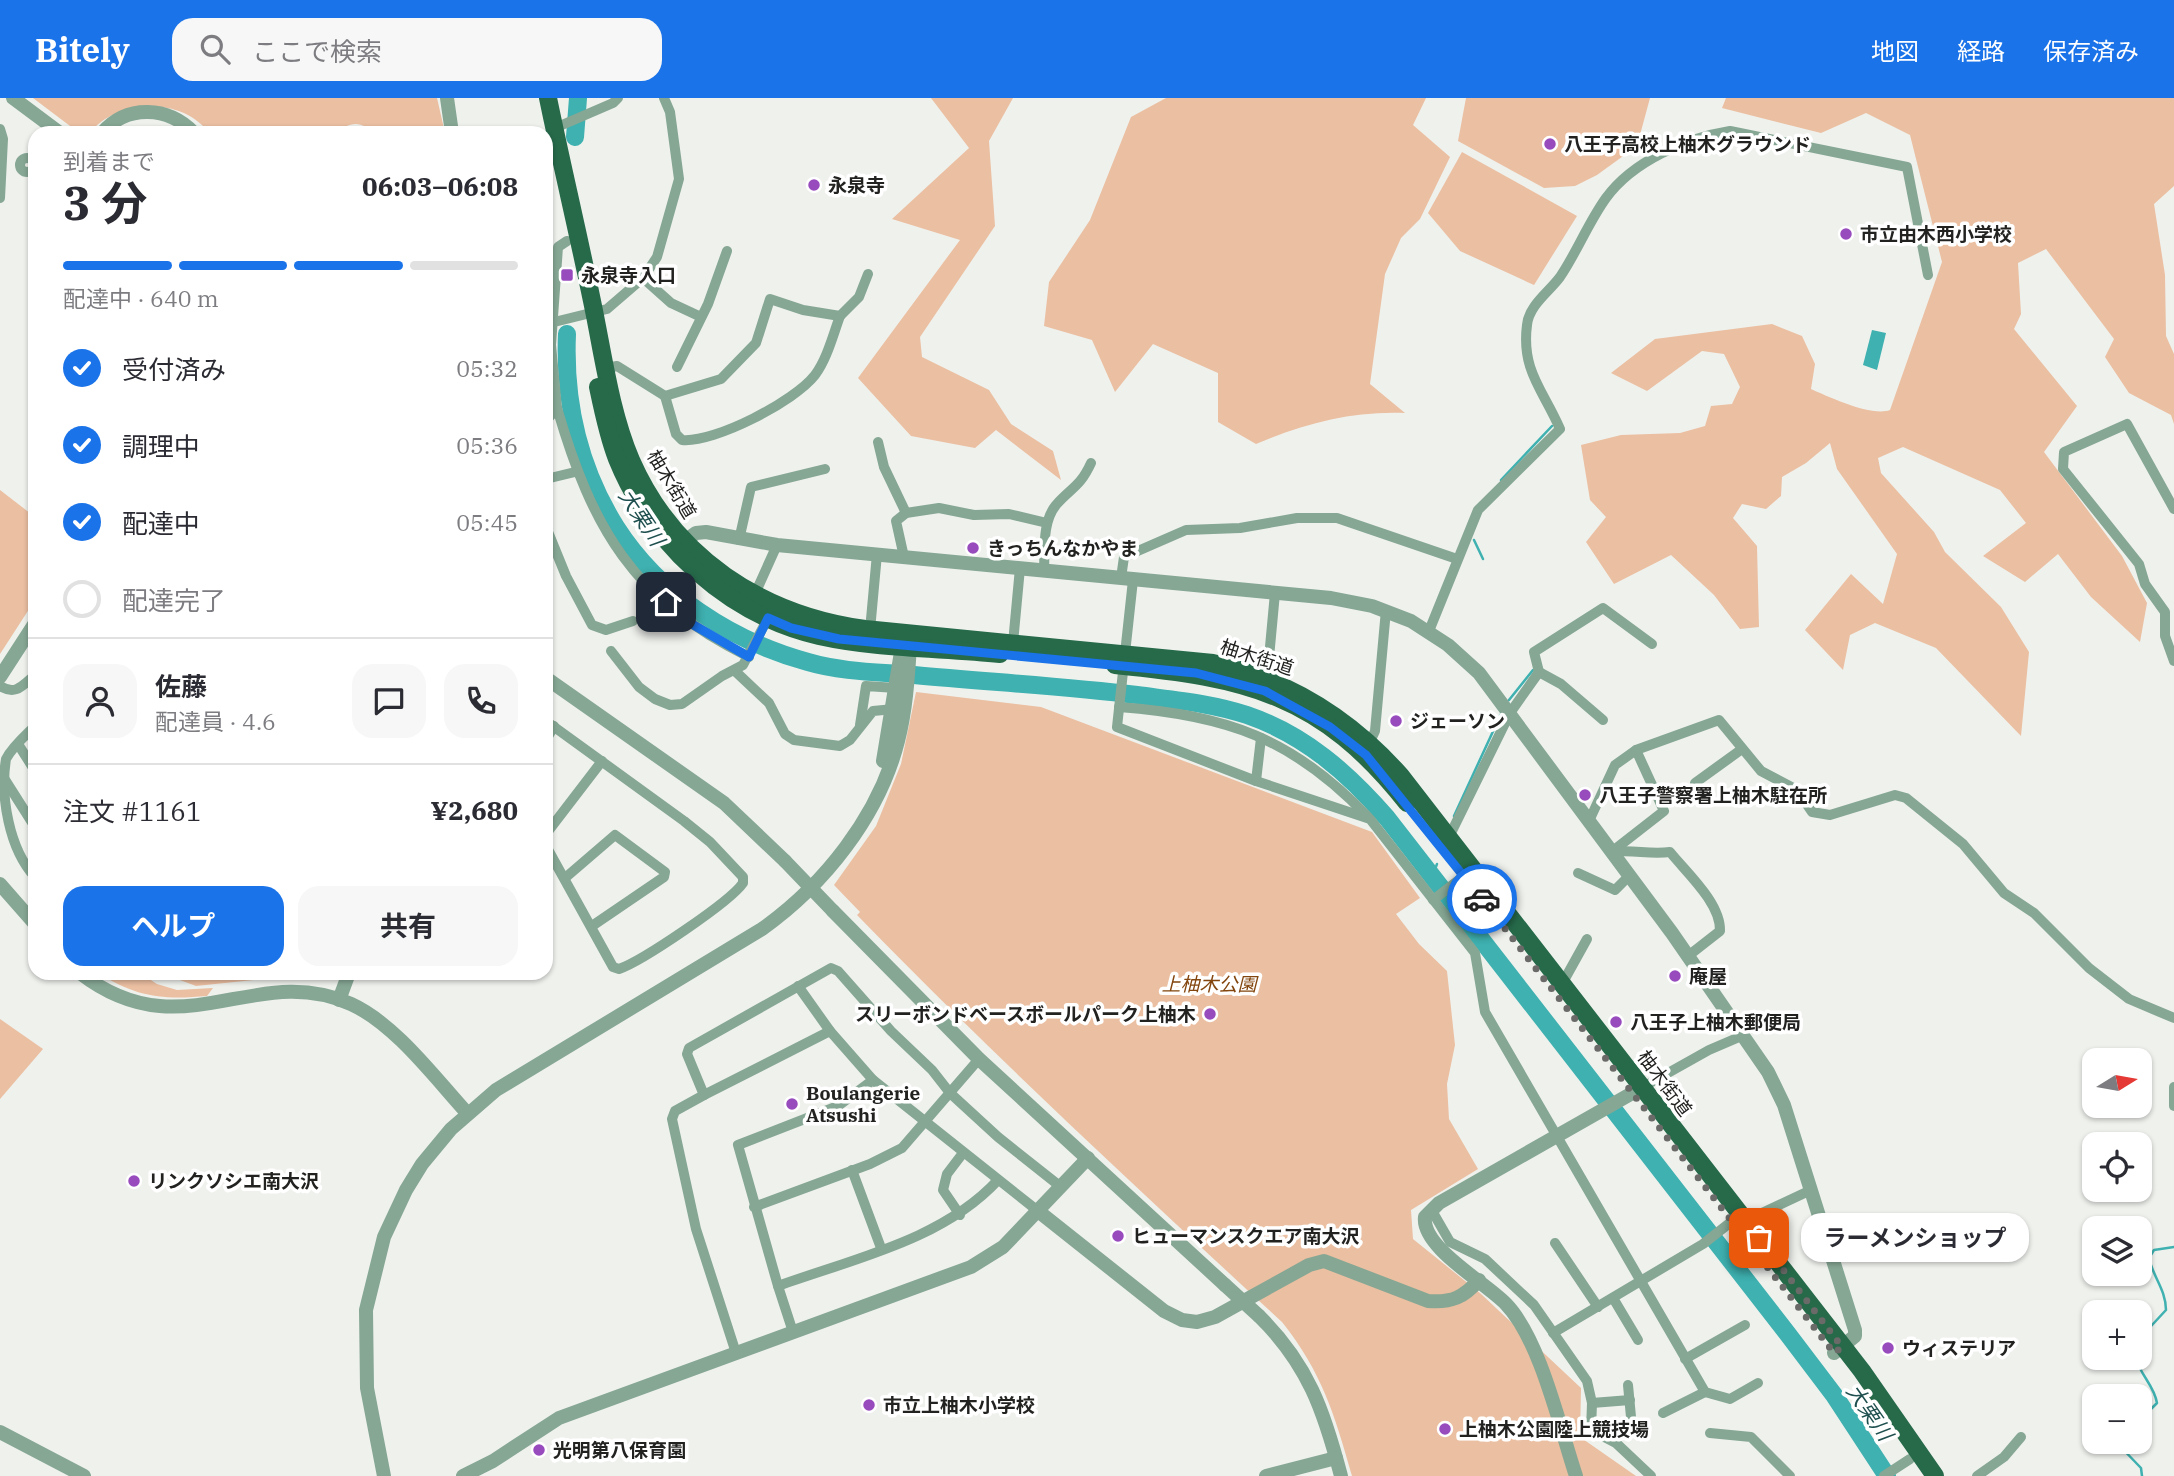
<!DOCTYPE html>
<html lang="ja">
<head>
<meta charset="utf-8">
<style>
	body { margin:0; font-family:"IBM Plex Serif","Noto Sans JP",serif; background:#f7f7f7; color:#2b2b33; height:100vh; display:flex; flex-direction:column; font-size:26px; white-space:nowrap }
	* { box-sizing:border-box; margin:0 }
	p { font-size:23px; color:#7c7c81 }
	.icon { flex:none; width:38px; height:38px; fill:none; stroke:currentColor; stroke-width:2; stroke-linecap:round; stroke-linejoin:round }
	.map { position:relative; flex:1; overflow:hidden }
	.panel { position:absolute; left:28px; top:28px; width:525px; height:854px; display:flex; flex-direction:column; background:#fff; border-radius:21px; box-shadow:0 2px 5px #0004 }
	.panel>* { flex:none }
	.needle { width:46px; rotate:79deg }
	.tools { position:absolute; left:2082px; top:950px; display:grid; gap:14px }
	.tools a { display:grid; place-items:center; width:70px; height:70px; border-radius:14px; background:#fff; box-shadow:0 2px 5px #0004; font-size:35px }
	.pin { position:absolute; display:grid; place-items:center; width:60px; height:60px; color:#fff; margin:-30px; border-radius:14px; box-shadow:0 4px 10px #0006 }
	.courier { position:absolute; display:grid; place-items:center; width:70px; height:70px; margin:-35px; border:5px solid #1a73e8; border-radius:50%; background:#fff; color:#222; box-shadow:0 2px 9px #0007 }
	.bubble { position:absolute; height:49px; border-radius:21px; background:#fff; box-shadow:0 2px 5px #0004; font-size:23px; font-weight:700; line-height:49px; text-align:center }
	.overview em { font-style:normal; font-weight:700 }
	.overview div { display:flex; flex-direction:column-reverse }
	.overview { display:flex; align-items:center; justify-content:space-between; height:119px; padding:0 35px }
	h1 { font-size:46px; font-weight:700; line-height:52px }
	.bar { display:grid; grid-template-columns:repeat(4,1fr); gap:10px 7px; align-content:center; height:84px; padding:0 35px }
	.bar i { height:9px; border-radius:5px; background:#e1e1e2 }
	.bar .selected { background:#1a73e8 }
	.bar p { grid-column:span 4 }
	.line { display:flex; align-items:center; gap:18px; padding:0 35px; border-top:2px solid #e1e1e2 }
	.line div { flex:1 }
	.round { display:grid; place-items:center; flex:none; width:74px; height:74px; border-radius:21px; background:#f7f7f7 }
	ol { padding:0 35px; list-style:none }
	li { display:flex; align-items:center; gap:21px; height:77px }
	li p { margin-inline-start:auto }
	li .icon { padding:7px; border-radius:50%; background:#1a73e8; color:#fff; stroke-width:4 }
	li:last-child { color:#7c7c81 }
	li i { width:38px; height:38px; border:4px solid #e1e1e2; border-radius:50% }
	.action { display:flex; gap:14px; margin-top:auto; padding:14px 35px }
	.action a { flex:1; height:80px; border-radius:21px; background:#1a73e8; color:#fff; font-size:28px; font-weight:700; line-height:80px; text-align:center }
	.action a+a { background:#f7f7f7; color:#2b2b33 }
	header { display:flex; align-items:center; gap:42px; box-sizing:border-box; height:98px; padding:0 35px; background:#1a73e8; color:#fff }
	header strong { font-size:33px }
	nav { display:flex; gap:38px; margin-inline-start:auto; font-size:24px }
	.search { width:490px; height:63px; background:#f7f7f7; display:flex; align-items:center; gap:18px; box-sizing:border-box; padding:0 24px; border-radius:21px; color:#7c7c81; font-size:26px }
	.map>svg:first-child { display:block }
	.green { fill:#ebbfa1 }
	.water { fill:#3eb1b0 }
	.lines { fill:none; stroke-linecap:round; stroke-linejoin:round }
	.stream { stroke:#3eb1b0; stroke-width:2.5 }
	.river { stroke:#3eb1b0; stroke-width:18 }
	.minor { stroke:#86a794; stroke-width:10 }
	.tertiary { stroke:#86a794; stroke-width:14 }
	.primary { stroke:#266a4a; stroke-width:18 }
	.tertiary-bridge { stroke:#86a794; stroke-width:14 }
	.done { stroke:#6a6a68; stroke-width:7; stroke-dasharray:0 12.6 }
	.route { stroke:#1a73e8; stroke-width:9 }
	.poi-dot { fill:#974bbd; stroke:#fff; stroke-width:2.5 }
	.labels { text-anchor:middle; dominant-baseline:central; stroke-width:7; stroke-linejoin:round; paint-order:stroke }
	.poi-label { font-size:19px; font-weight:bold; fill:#222221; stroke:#fff; text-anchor:start }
	.street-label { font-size:19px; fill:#222221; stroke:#fff }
	.park-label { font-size:19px; font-style:italic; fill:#83460e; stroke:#fff }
	.water-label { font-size:21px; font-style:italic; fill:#1f504f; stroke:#fff }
</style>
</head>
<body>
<header>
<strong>Bitely</strong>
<div class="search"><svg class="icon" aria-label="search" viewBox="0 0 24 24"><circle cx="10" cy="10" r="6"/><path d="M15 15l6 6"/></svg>ここで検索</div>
<nav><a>地図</a><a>経路</a><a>保存済み</a></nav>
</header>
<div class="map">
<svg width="2174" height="1378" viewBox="0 0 2174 1378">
	<rect width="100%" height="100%" fill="#eff1ed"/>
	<g class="green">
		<path d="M 33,0 L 437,0 L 445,35 L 366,35 L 366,29 C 354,22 346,28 335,35 L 209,35 C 183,0 122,0 92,32 L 78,34 Z"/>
		<path d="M 931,0 L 1013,0 L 989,43 L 995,128 L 920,239 L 922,259 L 989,292 L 1011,326 L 1053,353 L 1061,382 L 996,332 L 975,350 L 911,338 L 858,280 L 960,142 L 892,121 L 969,50 Z"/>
		<path d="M 1166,0 L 1426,0 L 1413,27 L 1450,59 L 1420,121 L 1401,140 L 1385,176 L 1370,286 L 1405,315 C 1352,313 1306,325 1256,346 L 1218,324 L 1218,275 L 1153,246 L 1115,294 L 1092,242 L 1044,228 L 1049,184 L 1090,122 L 1131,19 Z"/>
		<path d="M 1466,0 L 1650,0 L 1637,48 L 1597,77 L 1575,88 L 1544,90 L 1458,43 Z"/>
		<path d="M 1726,0 L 2174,0 L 2174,88 L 2154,106 L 2165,177 L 2166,238 L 2174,256 L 2174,326 L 2171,317 L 2129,295 L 2105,259 L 2114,241 L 2046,151 L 2018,165 L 2021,216 L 2014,231 L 2077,308 L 2044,354 L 2122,458 L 2147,505 L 2140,544 L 2091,499 L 2058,456 L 2025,484 L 1983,458 L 2026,425 L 2000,392 L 1903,349 L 1878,360 L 1881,375 L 1934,434 L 1945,454 L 2001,509 L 2029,554 L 2021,638 L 1936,550 L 1875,525 L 1850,537 L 1843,572 L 1805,532 L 1851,476 L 1883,506 L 1897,456 L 1837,371 L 1830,345 L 1806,365 L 1782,379 L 1781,398 L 1766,411 L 1742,406 L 1733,420 L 1757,448 L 1759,529 L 1740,531 L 1714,497 L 1671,457 L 1614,486 L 1586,444 L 1606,419 L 1590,402 L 1581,347 L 1621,337 L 1680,335 L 1705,328 L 1711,308 L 1732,306 L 1740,289 L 1724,256 L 1702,253 L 1647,293 L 1611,275 L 1655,241 L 1772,226 L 1802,238 L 1815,266 L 1811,291 C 1829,299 1872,319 1890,312 L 1942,164 L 1910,37 L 1866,15 L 1821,35 L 1722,10 Z"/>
		<path d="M 1462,54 L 1577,118 L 1534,187 L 1460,153 L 1428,115 Z"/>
		<path d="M 0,392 L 35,419 L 35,502 L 0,556 Z"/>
		<path d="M 916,594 L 1041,609 L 1372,734 L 1420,800 L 1396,816 L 1419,846 L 1447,873 L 1455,947 L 1447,986 L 1449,1021 L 1478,1071 L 1411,1112 L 1413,1141 L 1480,1195 L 1581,1290 L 1580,1339 L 1636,1378 L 1352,1378 C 1335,1318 1322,1274 1282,1224 C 1138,1091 994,958 857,817 L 860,814 L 834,787 L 876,728 L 901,666 Z"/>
		<path d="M 98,875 L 140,875 L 157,886 L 177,892 L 213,890 L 207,898 C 163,902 136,899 98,875 Z"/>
		<path d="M 161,875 L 263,875 L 264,881 L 196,888 Z"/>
		<path d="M 0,921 L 43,951 L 0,1001 Z"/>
	</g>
	<path class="water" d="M 1872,232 L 1886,235 L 1877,272 L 1863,267 Z"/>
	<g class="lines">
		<g class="stream">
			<path d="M 1501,382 L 1552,328"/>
			<path d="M 1474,442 L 1483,461"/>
			<path d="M 1509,602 L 1533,572"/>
			<path d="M 1454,718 L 1501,616"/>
			<path d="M 1432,779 L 1437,766"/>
			<path d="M 2140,1240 L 2166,1212 C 2166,1192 2153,1179 2149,1160 L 2154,1152 L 2174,1149"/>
			<path d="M 2136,1260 C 2140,1277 2154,1287 2157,1305 L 2140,1322"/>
			<path d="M 2116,1344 L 2141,1370 L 2142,1378"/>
		</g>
		<g class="river">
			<path d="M 575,39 L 578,0"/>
			<path d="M 567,236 C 564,305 579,370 616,429 C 659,496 731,543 808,564 C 842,574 879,574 914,577 C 988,584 1063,588 1137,597 C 1174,602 1211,605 1247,617 C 1305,637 1348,675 1387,720 L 1787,1235 L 1834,1297 L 1887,1378"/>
		</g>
		<g class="minor">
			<path d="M 555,30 L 613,5 L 618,0"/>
			<path d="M 0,31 L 3,41 L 0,100"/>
			<circle cx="27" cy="67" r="7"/>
			<path d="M 643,180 L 671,205 L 701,219"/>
			<path d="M 546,226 L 607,211 L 643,180 L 657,159 L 679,81 L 670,14 L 664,0"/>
			<path d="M 677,269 L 708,206 L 727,153"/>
			<path d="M 606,270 L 617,268 L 665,298 L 721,281 L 756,245 L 770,201 L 803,212 L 840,218 L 859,199 L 868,176"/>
			<path d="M 665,298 L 676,336 L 682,342 C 715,345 795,303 815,277 C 827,261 833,237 840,218"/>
			<path d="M 557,310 C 592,430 633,502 749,559"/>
			<path d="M 546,323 L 557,310 L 551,247 L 558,149 L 567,143"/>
			<path d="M 878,344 L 884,369 L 906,415"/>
			<path d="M 546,381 L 575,374"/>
			<path d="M 2174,411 L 2127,326 L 2064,354 L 2063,371 L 2139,466 L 2145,486 L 2165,514 L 2165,538 L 2174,563"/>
			<path d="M 546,429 L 566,478 L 592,527 L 606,532 L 633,523"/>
			<path d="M 739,442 L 751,389 L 825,371"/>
			<path d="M 904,459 L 896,423 L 906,415 L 939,410 L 974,417 L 1009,416 L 1047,425"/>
			<path d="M 1044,472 C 1045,452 1042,424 1056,407 C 1072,389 1080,389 1091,365"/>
			<path d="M 1121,480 L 1124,459 L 1186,432 L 1240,430 L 1297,420 L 1337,420 L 1457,461"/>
			<path d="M 1133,482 L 1117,629 L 1256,683 L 1370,721 L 1475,855 L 1485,914 L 1705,1294 L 1730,1301 L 1758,1285"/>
			<path d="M 754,498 L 777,447"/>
			<path d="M 870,532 L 877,456"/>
			<path d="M 1429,533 L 1478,412 L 1560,331 C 1544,293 1521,273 1527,227 C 1529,207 1549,194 1560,179 C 1577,154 1588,125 1606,100 C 1633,63 1686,40 1730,33 L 1907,69 L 1928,177"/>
			<path d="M 1013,545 L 1020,470"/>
			<path d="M 611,553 L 639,589 L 655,601 L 670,607 L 682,606 L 722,578 L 743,567 L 768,520"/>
			<path d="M 735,573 L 769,605 L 785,636 L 794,642 L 840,648 L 850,642 L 873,613 L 894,611"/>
			<path d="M 1539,574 L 1534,554 L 1603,510 L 1652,546"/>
			<path d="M 1267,581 L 1275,495"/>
			<path d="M 0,588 C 16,598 23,587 35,577"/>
			<path d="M 1119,609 C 1226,617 1293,640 1368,719"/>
			<path d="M 546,623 L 684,723 L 710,744 L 743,779 L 743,785 C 730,804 642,863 619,871 L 613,869 L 546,748"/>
			<path d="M 860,627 L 866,588 L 896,590"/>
			<path d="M 35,628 C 25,638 13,648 6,661 C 0,698 9,751 35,779"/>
			<path d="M 546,642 L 554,628"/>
			<path d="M 1370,644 L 1375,633 L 1386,512"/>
			<path d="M 18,646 L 35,673"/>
			<path d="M 2,677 L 35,729"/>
			<path d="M 1256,683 L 1261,640"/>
			<path d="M 1695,685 L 1742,651"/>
			<path d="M 1589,723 L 1615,667 L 1636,652 L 1719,622 L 1761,673 L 1797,692 L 1812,714 L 1830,717 L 1895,697 L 1906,700 L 1963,746 L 2004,795 L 2034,815 L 2089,870 L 2129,901 L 2174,920"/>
			<path d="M 546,736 L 602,663"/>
			<path d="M 1449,739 L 1510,615 L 1539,574 L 1561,586 L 1603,622"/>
			<path d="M 1614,752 L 1664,713 L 1636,652"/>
			<path d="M 1612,754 C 1633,751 1649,757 1670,754 C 1686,774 1721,805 1720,833 L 1688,858"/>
			<path d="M 1578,775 L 1615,792 L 1629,778"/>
			<path d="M 565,780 L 615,737 L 665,774 L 664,779 L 592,828"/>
			<path d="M 1433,802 L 1473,771"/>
			<path d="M 1562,886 L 1587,841"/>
			<path d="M 798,888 L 830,933 L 873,982 L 1038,1113"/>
			<path d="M 873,982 L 838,1008 L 738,1047 L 778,1188 C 852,1161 943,1142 998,1082"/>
			<path d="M 1643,989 L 1709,952 L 1744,937"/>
			<path d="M 2174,989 L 2174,1008"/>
			<path d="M 704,997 L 830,933"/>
			<path d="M 852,1072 L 881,1150"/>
			<path d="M 754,1109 L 870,1066 L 902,1050 L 979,961"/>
			<path d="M 1431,1111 L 1450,1144 L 1485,1161 L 1534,1207 L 1587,1283 L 1592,1305 L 1591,1332 L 1616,1345 L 1651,1378"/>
			<path d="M 960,1117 L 943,1092 L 947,1076 L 963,1055"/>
			<path d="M 1745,1123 L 1811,1092"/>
			<path d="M 1555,1145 L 1598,1209"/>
			<path d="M 778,1188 L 793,1234"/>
			<path d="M 1613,1200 L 1638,1242"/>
			<path d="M 1553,1235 L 1703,1146 L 1731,1124"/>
			<path d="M 736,1255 L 696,1131 L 672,1021 L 675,1013 L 704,997 L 687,956 L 689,950 L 831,870 L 838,873 L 891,933 L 932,972 L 950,995 L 998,1039 L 1061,1089"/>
			<path d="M 1685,1261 L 1745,1227"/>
			<path d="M 1628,1287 L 1631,1319"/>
			<path d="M 1592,1305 L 1630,1302"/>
			<path d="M 1663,1315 L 1705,1294"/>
			<path d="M 1710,1335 L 1751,1339 L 1790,1378"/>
			<path d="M 1884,1378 L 1910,1361"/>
			<path d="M 1977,1378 L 2004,1359 L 2021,1339"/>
		</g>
		<g class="tertiary">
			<path d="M 13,0 L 60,35"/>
			<path d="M 447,0 L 452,35"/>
			<path d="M 102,35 C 127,6 168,8 194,35"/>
			<path d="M 678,448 L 696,435 L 706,434 L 777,447 L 1331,500 L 1372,508 L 1411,523 L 1448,547 L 1479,575 L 1672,835 L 1768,974 L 1784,1007 L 1855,1232 L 1855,1238 L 1834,1255"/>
			<path d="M 0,579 L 35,525"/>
			<path d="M 546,580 L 724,705 L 785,763"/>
			<path d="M 883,663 L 903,542"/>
			<path d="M 0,786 L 35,826"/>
			<path d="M 833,813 L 979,961 L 1225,1187"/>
			<path d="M 80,875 C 182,954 254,863 351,906 C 395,926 435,980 467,1015"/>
			<path d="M 339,902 L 349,875"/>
			<path d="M 1038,1113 L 1164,1213 L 1182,1222 L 1197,1224 L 1215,1219 L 1309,1167 L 1324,1163 L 1428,1203 C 1452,1205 1464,1199 1479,1182"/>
			<path d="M 1259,1218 C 1308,1266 1324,1313 1341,1378"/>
			<path d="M 0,1334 L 84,1378"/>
			<path d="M 384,1378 L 367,1290 L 366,1212 L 384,1139 L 406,1092 L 422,1066 L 451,1031 L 496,992 L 762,831 C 824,787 879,718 898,643 C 906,612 908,579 910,548 L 908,539"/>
			<path d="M 463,1378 L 493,1363 L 559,1320 L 971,1169 L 1003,1149 L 1088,1060"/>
			<path d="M 1266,1378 L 1336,1360"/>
			<path d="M 1576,1378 C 1560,1330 1540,1241 1506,1206 C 1486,1185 1421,1149 1425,1119 L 1439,1105 L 1643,989"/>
		</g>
		<g class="primary">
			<path d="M 548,0 C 562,68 578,135 592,203 C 603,255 610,313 631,362 C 674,460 762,517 865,531 L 1213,565 C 1289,582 1350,620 1401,678 L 1862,1273 L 1935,1378"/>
			<path d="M 598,289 C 603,313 608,338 617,361 C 652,447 728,517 819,538 C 877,551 941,550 1000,556"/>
			<path d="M 1115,567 C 1247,580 1321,596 1407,705"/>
		</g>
		<g class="tertiary-bridge">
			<path d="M 785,763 L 833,813"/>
			<path d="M 1225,1187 L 1259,1218"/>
		</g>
	</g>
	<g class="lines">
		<path class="done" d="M 1482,801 L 1834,1255 L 1842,1249 L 1759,1140"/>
		<path class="route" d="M 666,504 L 685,522 L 749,559 L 768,520 L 791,530 L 839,541 L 1196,575 L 1265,593 L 1330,629 L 1366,657 L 1482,801"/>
	</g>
	<g class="poi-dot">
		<circle cx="1550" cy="46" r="7"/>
		<circle cx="814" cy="87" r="7"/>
		<circle cx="1846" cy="136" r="7"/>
		<rect x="560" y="170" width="14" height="14" rx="3.5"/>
		<circle cx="973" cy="450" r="7"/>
		<circle cx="1396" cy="623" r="7"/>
		<circle cx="1585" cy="697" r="7"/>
		<circle cx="1675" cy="878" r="7"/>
		<circle cx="1210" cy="916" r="7"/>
		<circle cx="1616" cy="924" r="7"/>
		<circle cx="792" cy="1006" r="7"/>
		<circle cx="134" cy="1083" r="7"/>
		<circle cx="1118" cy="1138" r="7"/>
		<circle cx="1888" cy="1250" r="7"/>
		<circle cx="869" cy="1307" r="7"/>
		<circle cx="1445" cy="1331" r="7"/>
		<circle cx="539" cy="1352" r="7"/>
	</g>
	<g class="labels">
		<g class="poi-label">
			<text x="1564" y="46">八王子高校上柚木グラウンド</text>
			<text x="828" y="87">永泉寺</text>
			<text x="1860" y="136">市立由木西小学校</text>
			<text x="581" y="177">永泉寺入口</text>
			<text x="987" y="450">きっちんなかやま</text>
			<text x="1410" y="623">ジェーソン</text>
			<text x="1599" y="697">八王子警察署上柚木駐在所</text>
			<text x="1689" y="878">庵屋</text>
			<text x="1196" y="916" text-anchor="end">スリーボンドベースボールパーク上柚木</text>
			<text x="1630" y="924">八王子上柚木郵便局</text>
			<text x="806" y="995">Boulangerie<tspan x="806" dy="22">Atsushi</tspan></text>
			<text x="148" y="1083">リンクソシエ南大沢</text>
			<text x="1132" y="1138">ヒューマンスクエア南大沢</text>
			<text x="1902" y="1250">ウィステリア</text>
			<text x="883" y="1307">市立上柚木小学校</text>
			<text x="1459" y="1331">上柚木公園陸上競技場</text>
			<text x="553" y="1352">光明第八保育園</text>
		</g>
		<g class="street-label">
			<text transform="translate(672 386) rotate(59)">柚木街道</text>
			<text transform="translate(1257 559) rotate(18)">柚木街道</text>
			<text transform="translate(1665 985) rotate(53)">柚木街道</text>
		</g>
		<g class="park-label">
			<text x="1209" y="886">上柚木公園</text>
		</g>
		<g class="water-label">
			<text transform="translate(642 419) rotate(56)">大栗川</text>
			<text transform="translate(1870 1314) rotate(55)">大栗川</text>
		</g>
	</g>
</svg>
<div class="tools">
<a><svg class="needle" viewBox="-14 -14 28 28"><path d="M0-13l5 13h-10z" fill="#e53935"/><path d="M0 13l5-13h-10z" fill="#7c7c81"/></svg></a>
<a><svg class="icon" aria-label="locate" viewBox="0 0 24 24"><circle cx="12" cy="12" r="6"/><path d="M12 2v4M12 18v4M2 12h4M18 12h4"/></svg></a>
<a><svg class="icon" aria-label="layers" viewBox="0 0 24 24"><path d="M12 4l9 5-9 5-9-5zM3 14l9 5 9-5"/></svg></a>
<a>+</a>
<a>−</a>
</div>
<div class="pin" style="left:1759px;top:1140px;background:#ea580c"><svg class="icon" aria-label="bag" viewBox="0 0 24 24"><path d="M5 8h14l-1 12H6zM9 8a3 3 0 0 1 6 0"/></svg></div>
<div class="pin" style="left:666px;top:504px;background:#1f2937"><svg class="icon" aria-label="home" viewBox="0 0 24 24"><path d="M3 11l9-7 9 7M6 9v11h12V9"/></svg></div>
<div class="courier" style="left:1482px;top:801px"><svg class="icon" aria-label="car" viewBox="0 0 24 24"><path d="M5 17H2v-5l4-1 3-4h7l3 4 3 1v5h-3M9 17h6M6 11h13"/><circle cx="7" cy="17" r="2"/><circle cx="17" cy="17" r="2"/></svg></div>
<div class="bubble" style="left:1801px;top:1115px;width:228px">ラーメンショップ</div>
<section class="panel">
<div class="overview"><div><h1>3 分</h1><p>到着まで</p></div><em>06:03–06:08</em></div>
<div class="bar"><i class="selected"></i><i class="selected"></i><i class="selected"></i><i></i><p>配達中 · 640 m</p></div>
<ol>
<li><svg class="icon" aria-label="check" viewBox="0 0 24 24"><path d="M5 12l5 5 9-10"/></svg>受付済み<p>05:32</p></li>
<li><svg class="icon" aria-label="check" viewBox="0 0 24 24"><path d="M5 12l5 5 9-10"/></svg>調理中<p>05:36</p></li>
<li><svg class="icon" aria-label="check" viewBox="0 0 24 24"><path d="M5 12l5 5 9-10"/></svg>配達中<p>05:45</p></li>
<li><i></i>配達完了</li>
</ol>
<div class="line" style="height:126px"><a class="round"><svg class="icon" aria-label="person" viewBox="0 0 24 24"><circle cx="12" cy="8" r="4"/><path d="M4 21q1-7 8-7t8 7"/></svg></a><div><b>佐藤</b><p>配達員 · 4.6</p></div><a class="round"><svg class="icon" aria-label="chat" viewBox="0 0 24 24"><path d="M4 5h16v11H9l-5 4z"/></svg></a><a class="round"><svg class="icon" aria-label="phone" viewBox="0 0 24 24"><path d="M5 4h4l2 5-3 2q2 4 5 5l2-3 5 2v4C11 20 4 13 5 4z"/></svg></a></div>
<div class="line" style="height:91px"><div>注文 #1161</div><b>¥2,680</b></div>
<div class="action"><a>ヘルプ</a><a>共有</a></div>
</section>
</div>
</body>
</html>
